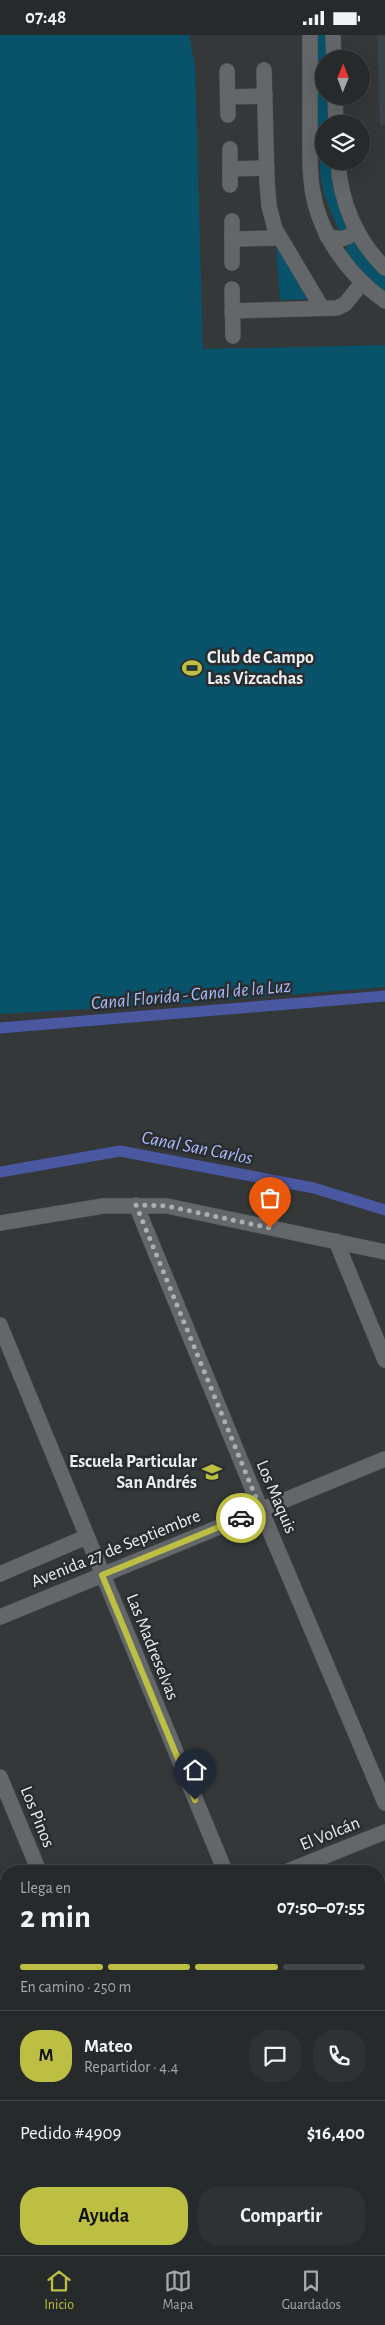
<!DOCTYPE html>
<html lang="es">
<head>
<meta charset="utf-8">
<style>
	body { margin:0; font-family:"Alegreya Sans",sans-serif; background:#2f3233; color:#f1f3f6; height:100vh; display:flex; flex-direction:column; font-size:19px; white-space:nowrap }
	* { box-sizing:border-box; margin:0 }
	p { font-size:16px; color:#a4a7a9 }
	.icon { flex:none; width:28px; height:28px; fill:none; stroke:currentColor; stroke-width:2; stroke-linecap:round; stroke-linejoin:round }
	.map { position:relative; flex:1; overflow:hidden }
	.drawer { position:absolute; left:0px; top:1830px; width:385px; height:390px; display:flex; flex-direction:column; background:#272a2b; border-radius:20px 20px 0 0; box-shadow:0 5px 20px #0002,0 0 0 1px #434647 }
	.drawer>* { flex:none }
	.needle { width:32px; rotate:1deg }
	.tools { position:absolute; left:315px; top:15px; display:grid; gap:10px }
	.tools a { display:grid; place-items:center; width:55px; height:55px; border-radius:50%; background:#272a2b; box-shadow:0 5px 20px #0002,0 0 0 1px #434647; font-size:25px }
	.pin { position:absolute; display:grid; place-items:center; width:42px; height:42px; color:#fff; margin:-51px -21px; border-radius:50% 50% 50% 0; rotate:-45deg; box-shadow:0 0 5px #0007 }
	.pin .icon { rotate:45deg }
	.courier { position:absolute; display:grid; place-items:center; width:50px; height:50px; margin:-25px; border:4px solid #bdbf43; border-radius:50%; background:#fff; color:#222; box-shadow:0 1px 6px #0007 }
	.head em { font-style:normal; font-weight:700 }
	.head div { display:flex; flex-direction:column-reverse }
	.head { display:flex; align-items:center; justify-content:space-between; height:85px; padding:0 20px }
	h1 { font-size:32px; font-weight:700; line-height:38px }
	.bar { display:grid; grid-template-columns:repeat(4,1fr); gap:8px 5px; align-content:center; height:60px; padding:0 20px }
	.bar i { height:6px; border-radius:4px; background:#434647 }
	.bar .active { background:#bdbf43 }
	.bar p { grid-column:span 4 }
	.line { display:flex; align-items:center; gap:12px; padding:0 20px; border-top:1px solid #434647 }
	.line div { flex:1 }
	.round { display:grid; place-items:center; flex:none; width:52px; height:52px; border-radius:20px; background:#2f3233 }
	.primary-button { display:flex; gap:10px; margin-top:auto; padding:10px 20px }
	.primary-button a { flex:1; height:58px; border-radius:20px; background:#bdbf43; color:#111; font-size:20px; font-weight:700; line-height:58px; text-align:center }
	.primary-button a+a { background:#2f3233; color:#f1f3f6 }
	.status { display:flex; justify-content:space-between; align-items:center; height:35px; padding:0 25px; background:#272a2b; direction:ltr }
	.status svg { height:14px; fill:currentColor }
	.menu { display:flex; justify-content:space-around; align-items:center; height:70px; border-top:1px solid #434647; background:#272a2b; font-size:14px; color:#a4a7a9 }
	.menu a { display:grid; justify-items:center; gap:2px }
	.menu .active { color:#bdbf43 }
	.map>svg:first-child { display:block }
	.built { fill:#3a4348 }
	.green { fill:#08526a }
	.lines { fill:none; stroke-linecap:round; stroke-linejoin:round }
	.canal { stroke:#4a57a1; stroke-width:11 }
	.minor-casing { stroke:#525556; stroke-width:16 }
	.minor { stroke:#636769; stroke-width:15 }
	.done { stroke:#abaeaf; stroke-width:5; stroke-dasharray:0 9 }
	.route { stroke:#bdbf43; stroke-width:6 }
	.labels { text-anchor:middle; dominant-baseline:central; stroke-width:5; stroke-linejoin:round; paint-order:stroke }
	.poi-label { font-size:18px; font-weight:bold; fill:#ebedef; stroke:#2a2d2f; text-anchor:start }
	.street-label { font-size:18px; fill:#ebedef; stroke:#2a2d2f }
	.water-label { font-size:19px; font-style:italic; fill:#acbbf9; stroke:#2a2d2f }
</style>
</head>
<body>
<div class="status"><b>07:48</b><svg viewBox="0 0 49 12"><path d="M0 12V9h3v3zM5 12V6h3v6zM10 12V3h3v9zM15 12V0h3v12zM26 1h20v11H26zM47 4h2v5h-2z"/></svg></div>
<div class="map">
<svg width="385" height="2220" viewBox="0 0 385 2220">
	<rect width="100%" height="100%" fill="#343839"/>
	<path class="built" d="M 377,0 L 385,0 L 385,90 L 380,90 Z"/>
	<g class="green">
		<path d="M 0,0 L 189,0 L 195,31 L 203,314 L 385,310 L 385,952 L 175,969 L 0,979 Z"/>
		<path d="M 318,0 L 327,0 L 330,24 L 324,24 L 324,61 L 331,61 L 331,89 L 324,89 L 324,108 L 318,107 L 316,17 L 318,16 Z"/>
		<path d="M 324,116 L 324,126 L 334,126 L 353,192 L 340,198 C 329,171 316,147 321,117 Z"/>
		<path d="M 356,207 L 385,238 L 385,257 C 367,247 356,232 346,215 L 349,208 Z"/>
		<path d="M 276,209 L 311,264 L 280,265 Z"/>
	</g>
	<g class="lines">
		<g class="canal">
			<path d="M 0,993 L 385,961"/>
			<path d="M 0,1137 L 120,1116 L 314,1153 L 385,1175"/>
		</g>
		<defs>
			<g id="minor">
				<path d="M 310,0 C 310,29 310,59 310,88 C 310,110 309,132 312,153 C 319,199 347,239 385,266"/>
				<path d="M 333,0 L 334,24"/>
				<path d="M 264,35 L 267,146 L 269,171 L 275,194 L 322,273"/>
				<path d="M 227,36 L 228,80"/>
				<path d="M 335,61 L 336,89"/>
				<path d="M 228,62 L 265,61"/>
				<path d="M 230,114 L 230,150"/>
				<path d="M 338,126 C 340,166 356,205 385,233"/>
				<path d="M 230,134 L 267,133"/>
				<path d="M 232,186 L 232,228"/>
				<path d="M 327,201 C 341,205 346,205 357,195"/>
				<path d="M 232,204 L 279,203"/>
				<path d="M 232,254 L 233,301"/>
				<path d="M 232,276 L 337,273 L 345,269 L 362,248"/>
				<path d="M 136,1170 L 261,1475 L 385,1768"/>
				<path d="M 0,1188 L 103,1171 L 167,1171 L 385,1217"/>
				<path d="M 336,1206 L 385,1325"/>
				<path d="M 0,1290 L 225,1836"/>
				<path d="M 0,1539 L 86,1502"/>
				<path d="M 0,1582 L 385,1424"/>
				<path d="M 0,1742 L 39,1836"/>
				<path d="M 288,1836 L 385,1797"/>
				<path d="M 0,1960 L 6,1984"/>
				<path d="M 379,1992 L 385,1989"/>
				<path d="M 379,2042 L 385,2064"/>
				<path d="M 0,2142 L 6,2139"/>
				<path d="M 379,2185 L 385,2183"/>
				<path d="M 67,2214 L 68,2220"/>
				<path d="M 157,2214 L 159,2220"/>
				<path d="M 248,2214 L 250,2220"/>
				<path d="M 340,2214 L 342,2220"/>
				<path d="M 291,2220 L 307,2214"/>
			</g>
		</defs>
		<use href="#minor" class="minor-casing"/>
		<use href="#minor" class="minor"/>
	</g>
	<g class="lines">
		<path class="done" d="M 241,1483 L 261,1475 L 136,1170 L 167,1171 L 270,1193"/>
		<path class="route" d="M 195,1765 L 102,1540 L 241,1483"/>
	</g>
	<defs>
		<symbol id="stadium-bare" viewBox="-9 -9 18 18"><path d="M0-5a6.5 5 0 1 0 0 10a6.5 5 0 1 0 0-10ZM-3.5-1.8h7v3.6h-7Z" fill="#bdbf43" stroke="#2a2d2f" stroke-width="2.5" paint-order="stroke"/></symbol>
		<symbol id="school-bare" viewBox="-9 -9 18 18"><path d="M0-5L7-2L0 1L-7-2ZM-4 1L0 2.5L4 1V4Q0 6-4 4Z" fill="#bdbf43" stroke="#2a2d2f" stroke-width="2.5" paint-order="stroke"/></symbol>
	</defs>
	<g fill-rule="evenodd">
		<use href="#stadium-bare" x="178" y="619" width="28" height="28"/>
		<use href="#school-bare" x="198" y="1423" width="28" height="28"/>
	</g>
	<g class="labels">
		<g class="poi-label">
			<text x="207" y="623">Club de Campo<tspan x="207" dy="21">Las Vizcachas</tspan></text>
			<text x="197" y="1427" text-anchor="end">Escuela Particular<tspan x="197" dy="21">San Andrés</tspan></text>
		</g>
		<g class="street-label">
			<text transform="translate(276 1462) rotate(67)">Los Maquis</text>
			<text transform="translate(116 1514) rotate(-22)">Avenida 27 de Septiembre</text>
			<text transform="translate(152 1612) rotate(68)">Las Madreselvas</text>
			<text transform="translate(37 1782) rotate(68)">Los Pinos</text>
			<text transform="translate(330 1799) rotate(-22)">El Volcán</text>
		</g>
		<g class="water-label">
			<text transform="translate(191 960) rotate(-5)">Canal Florida - Canal de la Luz</text>
			<text transform="translate(197 1113) rotate(11)">Canal San Carlos</text>
		</g>
	</g>
</svg>
<div class="tools">
<a><svg class="needle" viewBox="-14 -14 28 28"><path d="M0-13l5 13h-10z" fill="#e53935"/><path d="M0 13l5-13h-10z" fill="#a4a7a9"/></svg></a>
<a><svg class="icon" aria-label="layers" viewBox="0 0 24 24"><path d="M12 4l9 5-9 5-9-5zM3 14l9 5 9-5"/></svg></a>
</div>
<div class="pin" style="left:270px;top:1193px;background:#ea580c"><svg class="icon" aria-label="bag" viewBox="0 0 24 24"><path d="M5 8h14l-1 12H6zM9 8a3 3 0 0 1 6 0"/></svg></div>
<div class="pin" style="left:195px;top:1765px;background:#1f2937"><svg class="icon" aria-label="home" viewBox="0 0 24 24"><path d="M3 11l9-7 9 7M6 9v11h12V9"/></svg></div>
<div class="courier" style="left:241px;top:1483px"><svg class="icon" aria-label="car" viewBox="0 0 24 24"><path d="M5 17H2v-5l4-1 3-4h7l3 4 3 1v5h-3M9 17h6M6 11h13"/><circle cx="7" cy="17" r="2"/><circle cx="17" cy="17" r="2"/></svg></div>
<section class="drawer">
<div class="head"><div><h1>2 min</h1><p>Llega en</p></div><em>07:50–07:55</em></div>
<div class="bar"><i class="active"></i><i class="active"></i><i class="active"></i><i></i><p>En camino · 250 m</p></div>
<div class="line" style="height:90px"><b class="round" style="background:#bdbf43;color:#111">M</b><div><b>Mateo</b><p>Repartidor · 4.4</p></div><a class="round"><svg class="icon" aria-label="chat" viewBox="0 0 24 24"><path d="M4 5h16v11H9l-5 4z"/></svg></a><a class="round"><svg class="icon" aria-label="phone" viewBox="0 0 24 24"><path d="M5 4h4l2 5-3 2q2 4 5 5l2-3 5 2v4C11 20 4 13 5 4z"/></svg></a></div>
<div class="line" style="height:65px"><div>Pedido #4909</div><b>$16,400</b></div>
<div class="primary-button"><a>Ayuda</a><a>Compartir</a></div>
</section>
</div>
<nav class="menu">
<a class="active"><svg class="icon" aria-label="home" viewBox="0 0 24 24"><path d="M3 11l9-7 9 7M6 9v11h12V9"/></svg>Inicio</a>
<a><svg class="icon" aria-label="map" viewBox="0 0 24 24"><path d="M3 6l6-2 6 2 6-2v14l-6 2-6-2-6 2zM9 4v14M15 6v14"/></svg>Mapa</a>
<a><svg class="icon" aria-label="saved" viewBox="0 0 24 24"><path d="M7 4h10v16l-5-4-5 4z"/></svg>Guardados</a>
</nav>
</body>
</html>
